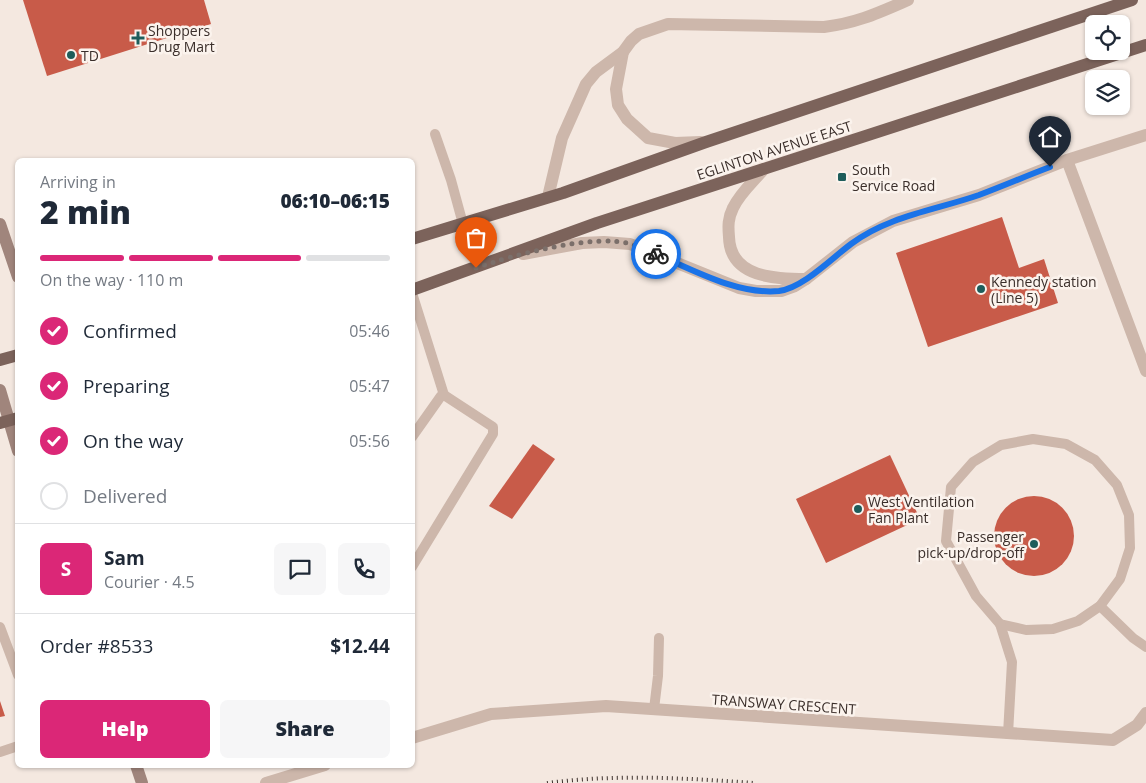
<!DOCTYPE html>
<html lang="en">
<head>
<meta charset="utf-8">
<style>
	body { margin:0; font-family:"Open Sans",sans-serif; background:#f6f6f7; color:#1f2937; height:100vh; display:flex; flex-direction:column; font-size:19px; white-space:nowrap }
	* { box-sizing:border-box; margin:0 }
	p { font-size:16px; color:#747a83 }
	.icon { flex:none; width:28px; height:28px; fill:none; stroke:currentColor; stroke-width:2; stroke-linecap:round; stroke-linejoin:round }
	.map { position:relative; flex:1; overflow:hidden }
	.sheet { position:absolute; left:15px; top:158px; width:400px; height:610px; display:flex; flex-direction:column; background:#fff; border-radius:8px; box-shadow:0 1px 4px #0004 }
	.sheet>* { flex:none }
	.tools { position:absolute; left:1085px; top:15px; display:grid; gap:10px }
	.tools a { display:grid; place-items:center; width:45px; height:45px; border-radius:8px; background:#fff; box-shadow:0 1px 4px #0004; font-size:25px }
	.pin { position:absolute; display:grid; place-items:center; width:42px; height:42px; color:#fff; margin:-51px -21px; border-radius:50% 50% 50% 0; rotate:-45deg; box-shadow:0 0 5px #0007 }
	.pin .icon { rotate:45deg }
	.courier { position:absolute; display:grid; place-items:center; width:50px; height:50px; margin:-25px; border:4px solid #1a73e8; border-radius:50%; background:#fff; color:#222; box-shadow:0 1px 6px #0007 }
	.head em { font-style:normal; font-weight:800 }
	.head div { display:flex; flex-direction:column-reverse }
	.head { display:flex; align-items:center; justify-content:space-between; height:85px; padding:0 25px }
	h1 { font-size:32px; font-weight:800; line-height:38px }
	.bar { display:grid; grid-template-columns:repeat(4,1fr); gap:8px 5px; align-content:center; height:60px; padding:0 25px }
	.bar i { height:6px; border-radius:4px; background:#e0e1e3 }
	.bar .current { background:#db2777 }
	.bar p { grid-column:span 4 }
	.line { display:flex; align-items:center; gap:12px; padding:0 25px; border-top:1px solid #e0e1e3 }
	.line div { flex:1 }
	.round { display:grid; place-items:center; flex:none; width:52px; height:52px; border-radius:8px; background:#f6f6f7 }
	ol { padding:0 25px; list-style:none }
	li { display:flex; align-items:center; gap:15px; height:55px }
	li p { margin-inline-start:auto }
	li .icon { padding:5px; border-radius:50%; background:#db2777; color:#fff; stroke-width:4 }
	li:last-child { color:#747a83 }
	li i { width:28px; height:28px; border:2px solid #e0e1e3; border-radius:50% }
	.primary-button { display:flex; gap:10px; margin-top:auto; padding:10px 25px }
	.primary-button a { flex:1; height:58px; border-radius:8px; background:#db2777; color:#fff; font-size:20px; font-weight:800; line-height:58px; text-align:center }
	.primary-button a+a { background:#f6f6f7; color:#1f2937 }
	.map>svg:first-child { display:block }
	.building { fill:#c85b49 }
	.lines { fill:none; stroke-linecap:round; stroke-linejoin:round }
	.service { stroke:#cdb7ab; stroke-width:10 }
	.minor { stroke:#cdb7ab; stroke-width:12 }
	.secondary { stroke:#a0857c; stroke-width:12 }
	.primary { stroke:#7c635b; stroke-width:12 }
	.rail { stroke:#3a2e2a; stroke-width:4; stroke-dasharray:1 4; stroke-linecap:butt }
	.done { stroke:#7b6f6a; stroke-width:5; stroke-dasharray:0 9 }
	.route { stroke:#1a73e8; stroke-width:6 }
	.poi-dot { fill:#1e5d5b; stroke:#fbf3ed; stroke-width:2 }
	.labels { text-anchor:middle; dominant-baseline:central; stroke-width:5; stroke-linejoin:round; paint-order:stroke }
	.poi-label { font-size:14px; fill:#3a2e2a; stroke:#fbf3ed; text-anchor:start }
	.street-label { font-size:14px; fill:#3a2e2a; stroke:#fbf3ed }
</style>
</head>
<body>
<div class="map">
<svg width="1146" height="783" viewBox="0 0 1146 783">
	<rect width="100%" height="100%" fill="#f4e8e0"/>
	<g class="building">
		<path d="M 23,0 L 204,0 L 211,24 L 47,76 Z"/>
		<path d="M 1002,217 L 1019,268 L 1044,259 L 1058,303 L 928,347 L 896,253 Z"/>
		<path d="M 533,444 L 555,459 L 512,519 L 489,506 Z"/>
		<path d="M 890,455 L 920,519 L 826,563 L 796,499 Z"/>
		<circle cx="1034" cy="536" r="40"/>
		<path d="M 0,701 L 5,716 L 0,717 Z"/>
	</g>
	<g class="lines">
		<g class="service">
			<path d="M 435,134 L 451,180 L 463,224"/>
			<path d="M 412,293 L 444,395"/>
			<path d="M 412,437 L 441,396 L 444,395 L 493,427 L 493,434 L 412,567"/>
			<path d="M 1033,439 L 1066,444 L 1095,460 L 1117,485 L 1129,515 L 1130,548 L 1120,579 L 1100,606 L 1078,621 L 1053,629 L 1026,630 L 1000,624 L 976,596 L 946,541 L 951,487 L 973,462 L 1001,445 Z"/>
			<path d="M 1100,606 L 1133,638 L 1146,647"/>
			<path d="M 1000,624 L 1012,662 L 1008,734"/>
			<path d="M 0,627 L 18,675"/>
			<path d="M 654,709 L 658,676 L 659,638"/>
			<path d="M 0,752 L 18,746"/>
		</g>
		<g class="minor">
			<path d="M 623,52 L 616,89 L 618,105 L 627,119 L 648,138 L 675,143 L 701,142"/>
			<path d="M 1067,160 L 1146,371"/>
			<path d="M 764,169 C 754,181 740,193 733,208 C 728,218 728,226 729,237 C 730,278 776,279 806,279"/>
			<path d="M 548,197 L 562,138 L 586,84 L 596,72 L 623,52 L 631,41 L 639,34 L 668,24 L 824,27 C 857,23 878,13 908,0"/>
			<path d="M 523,254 L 582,243 L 604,242 L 630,244 L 739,288 L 756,291 L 781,291 L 795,286 L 806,279 L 853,242 L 893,221 L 979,195 L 1067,160 L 1146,135"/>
			<path d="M 412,738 L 491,714 L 606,706 L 1113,740 L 1137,725 L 1146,713"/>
			<path d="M 266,783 L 325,765"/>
		</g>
		<g class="secondary">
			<path d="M 0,224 L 18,277"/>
			<path d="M 0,390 L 18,451"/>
			<path d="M 136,765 L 142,783"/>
		</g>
		<g class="primary">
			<path d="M 412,239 L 563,193 L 706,142 L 1132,0"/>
			<path d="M 412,290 L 597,223 L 1146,45"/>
			<path d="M 0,360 L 18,355"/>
			<path d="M 0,423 L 18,418"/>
		</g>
		<path class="rail" d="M 547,783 C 616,774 686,778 754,783"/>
	</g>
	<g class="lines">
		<path class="done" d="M 476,268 C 513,255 594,233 631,244 C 640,247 648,251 656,254"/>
		<path class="route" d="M 656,254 C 693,270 738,295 779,291 C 803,288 832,258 851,244 C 888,216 936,210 979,195 C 1003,186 1026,176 1050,167"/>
	</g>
	<g class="poi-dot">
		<path d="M135.5 30.5h5v5h5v5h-5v5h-5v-5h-5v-5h5z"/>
		<circle cx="71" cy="55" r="5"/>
		<rect x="837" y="172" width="10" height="10" rx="2.5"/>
		<circle cx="981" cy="289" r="5"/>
		<circle cx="858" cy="509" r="5"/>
		<circle cx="1034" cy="544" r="5"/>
	</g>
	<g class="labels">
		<g class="poi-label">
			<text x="148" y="30">Shoppers<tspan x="148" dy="16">Drug Mart</tspan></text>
			<text x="81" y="55">TD</text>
			<text x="852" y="169">South<tspan x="852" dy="16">Service Road</tspan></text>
			<text x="991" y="281">Kennedy station<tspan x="991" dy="16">(Line 5)</tspan></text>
			<text x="868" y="501">West Ventilation<tspan x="868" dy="16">Fan Plant</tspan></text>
			<text x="1024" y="536" text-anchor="end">Passenger<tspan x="1024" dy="16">pick-up/drop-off</tspan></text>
		</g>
		<g class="street-label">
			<text transform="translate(774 150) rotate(-18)">EGLINTON AVENUE EAST</text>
			<text transform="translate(784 704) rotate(4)">TRANSWAY CRESCENT</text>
		</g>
	</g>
</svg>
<div class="tools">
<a><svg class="icon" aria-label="locate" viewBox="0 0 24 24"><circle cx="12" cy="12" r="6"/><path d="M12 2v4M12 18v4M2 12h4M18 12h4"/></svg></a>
<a><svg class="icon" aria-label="layers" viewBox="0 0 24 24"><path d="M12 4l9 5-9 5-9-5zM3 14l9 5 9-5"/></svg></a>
</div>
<div class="pin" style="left:476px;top:268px;background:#ea580c"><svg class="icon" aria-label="bag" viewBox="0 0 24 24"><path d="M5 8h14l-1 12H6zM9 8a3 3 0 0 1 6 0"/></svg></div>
<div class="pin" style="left:1050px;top:167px;background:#1f2937"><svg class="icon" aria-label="home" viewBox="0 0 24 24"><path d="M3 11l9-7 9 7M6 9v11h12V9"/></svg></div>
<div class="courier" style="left:656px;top:254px"><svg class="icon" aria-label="bike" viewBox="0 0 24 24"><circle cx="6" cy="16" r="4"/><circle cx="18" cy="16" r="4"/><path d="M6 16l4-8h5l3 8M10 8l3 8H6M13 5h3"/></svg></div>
<section class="sheet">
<div class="head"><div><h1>2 min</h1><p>Arriving in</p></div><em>06:10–06:15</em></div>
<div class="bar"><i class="current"></i><i class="current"></i><i class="current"></i><i></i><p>On the way · 110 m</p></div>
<ol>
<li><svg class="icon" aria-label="check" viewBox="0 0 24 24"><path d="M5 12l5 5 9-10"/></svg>Confirmed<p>05:46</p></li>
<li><svg class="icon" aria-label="check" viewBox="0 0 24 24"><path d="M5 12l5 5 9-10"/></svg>Preparing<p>05:47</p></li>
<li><svg class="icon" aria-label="check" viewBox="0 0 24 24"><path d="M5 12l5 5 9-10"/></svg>On the way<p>05:56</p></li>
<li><i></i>Delivered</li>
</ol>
<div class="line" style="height:90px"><b class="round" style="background:#db2777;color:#fff">S</b><div><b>Sam</b><p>Courier · 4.5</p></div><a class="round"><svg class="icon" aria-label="chat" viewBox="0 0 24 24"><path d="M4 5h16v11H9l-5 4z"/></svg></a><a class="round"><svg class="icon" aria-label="phone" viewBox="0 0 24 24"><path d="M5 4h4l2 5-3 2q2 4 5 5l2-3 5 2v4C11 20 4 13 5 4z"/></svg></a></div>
<div class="line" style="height:65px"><div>Order #8533</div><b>$12.44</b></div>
<div class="primary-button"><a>Help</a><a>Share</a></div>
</section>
</div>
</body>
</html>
